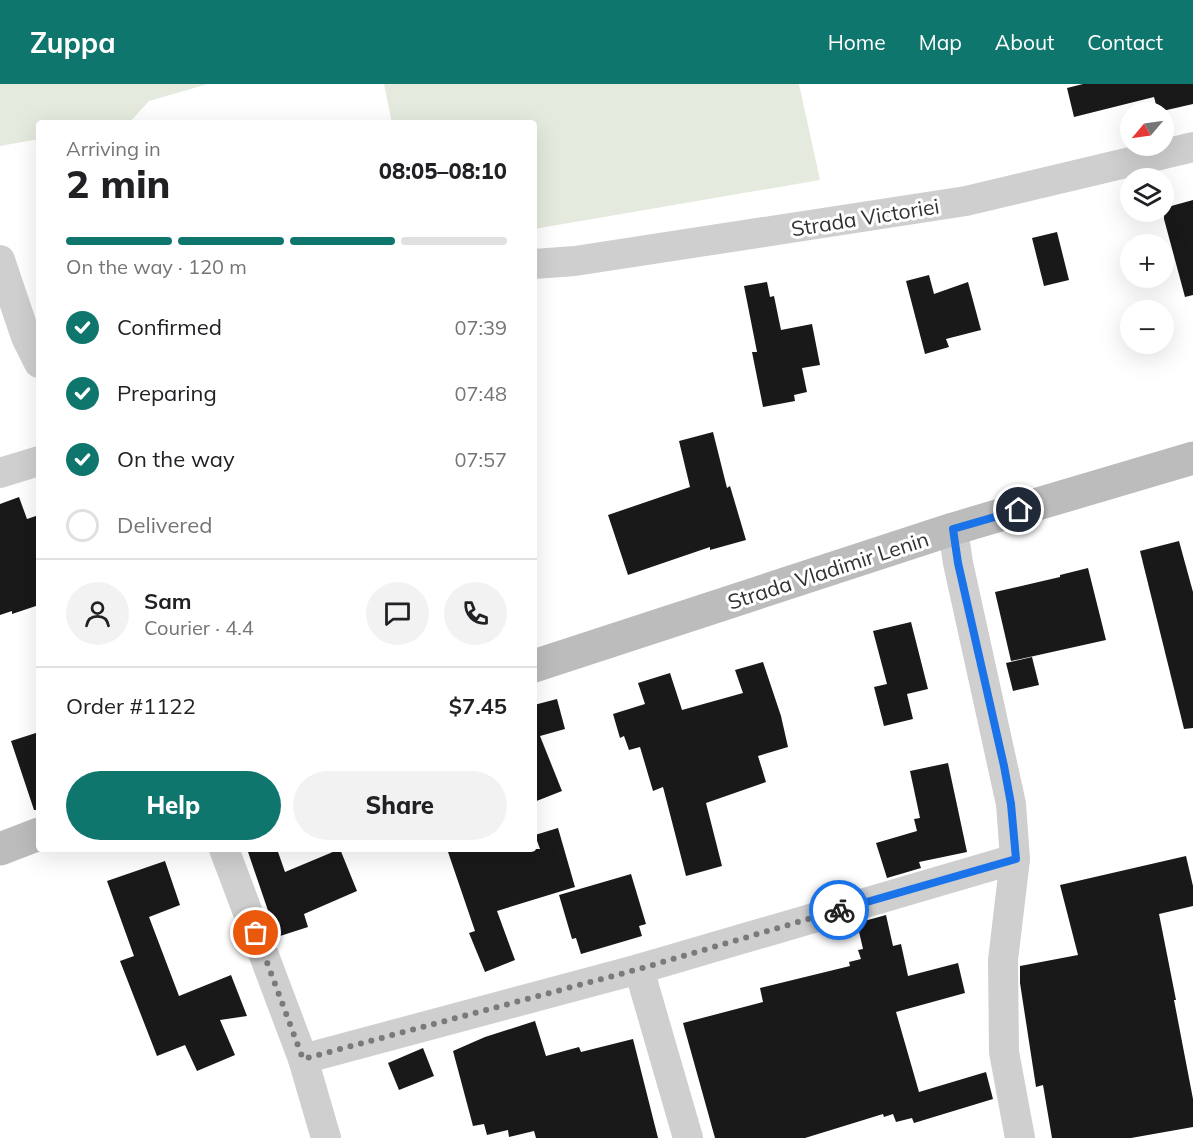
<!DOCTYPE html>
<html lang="en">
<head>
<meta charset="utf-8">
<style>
	body { margin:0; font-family:Mulish,sans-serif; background:#f2f2f2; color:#202124; height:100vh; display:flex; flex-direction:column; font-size:22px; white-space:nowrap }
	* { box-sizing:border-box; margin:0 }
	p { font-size:20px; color:#757577 }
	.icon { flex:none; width:33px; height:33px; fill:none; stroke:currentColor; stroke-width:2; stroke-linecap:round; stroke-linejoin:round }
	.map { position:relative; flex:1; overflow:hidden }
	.details { position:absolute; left:36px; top:36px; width:501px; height:732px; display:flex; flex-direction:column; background:#fff; border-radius:6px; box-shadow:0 6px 24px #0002 }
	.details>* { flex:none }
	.needle { width:39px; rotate:241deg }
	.fabs { position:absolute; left:1120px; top:18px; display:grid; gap:12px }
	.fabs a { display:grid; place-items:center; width:54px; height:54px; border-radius:50%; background:#fff; box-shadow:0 6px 24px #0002; font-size:30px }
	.pin { position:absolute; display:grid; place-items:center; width:51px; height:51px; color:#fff; margin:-26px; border:3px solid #fff; border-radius:50%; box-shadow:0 2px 6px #0007 }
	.courier { position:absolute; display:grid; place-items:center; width:60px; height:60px; margin:-30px; border:4px solid #1a73e8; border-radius:50%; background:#fff; color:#222; box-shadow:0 2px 8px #0007 }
	.headline em { font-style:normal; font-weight:800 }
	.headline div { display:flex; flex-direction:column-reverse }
	.headline { display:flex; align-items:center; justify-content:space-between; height:102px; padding:0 30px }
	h1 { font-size:39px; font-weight:800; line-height:45px }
	.bar { display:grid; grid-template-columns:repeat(4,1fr); gap:9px 6px; align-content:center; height:72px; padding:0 30px }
	.bar i { height:8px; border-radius:4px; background:#e0e0e0 }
	.bar .selected { background:#0f766e }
	.bar p { grid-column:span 4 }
	.line { display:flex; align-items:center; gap:15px; padding:0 30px; border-top:2px solid #e0e0e0 }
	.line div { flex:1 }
	.round { display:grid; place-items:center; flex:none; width:63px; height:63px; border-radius:32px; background:#f2f2f2 }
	ol { padding:0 30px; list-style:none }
	li { display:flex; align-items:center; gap:18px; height:66px }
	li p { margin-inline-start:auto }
	li .icon { padding:6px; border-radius:50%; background:#0f766e; color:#fff; stroke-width:4 }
	li:last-child { color:#757577 }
	li i { width:33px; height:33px; border:3px solid #e0e0e0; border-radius:50% }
	.action { display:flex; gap:12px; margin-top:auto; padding:12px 30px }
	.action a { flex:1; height:69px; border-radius:36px; background:#0f766e; color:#fff; font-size:24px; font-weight:800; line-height:69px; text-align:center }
	.action a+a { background:#f2f2f2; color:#202124 }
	header { display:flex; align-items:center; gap:36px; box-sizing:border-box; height:84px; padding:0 30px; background:#0f766e; color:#fff }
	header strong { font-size:28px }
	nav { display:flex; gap:33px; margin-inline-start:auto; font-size:21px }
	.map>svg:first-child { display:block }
	.green { fill:#e5eade }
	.building { fill:#191919 }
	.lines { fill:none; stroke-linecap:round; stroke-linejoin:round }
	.street { stroke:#cfcfcf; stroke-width:30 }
	.secondary { stroke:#bcbcbc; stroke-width:33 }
	.done { stroke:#7a7a7a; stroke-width:6; stroke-dasharray:0 10.8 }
	.route { stroke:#1a73e8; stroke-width:8 }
	.labels { text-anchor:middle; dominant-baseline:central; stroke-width:6; stroke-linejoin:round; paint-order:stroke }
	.street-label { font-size:21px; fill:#323232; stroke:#fff }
</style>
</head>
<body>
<header>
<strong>Zuppa</strong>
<nav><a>Home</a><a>Map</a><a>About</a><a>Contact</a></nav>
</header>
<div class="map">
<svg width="1193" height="1054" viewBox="0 0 1193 1054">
	<rect width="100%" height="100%" fill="#fff"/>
	<g class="green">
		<path d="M 0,0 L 208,0 L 149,17 L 130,38 L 39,39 L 39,55 L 0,62 Z"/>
		<path d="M 384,0 L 799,0 L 820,96 L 534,145 L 534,39 L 392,39 Z"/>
	</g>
	<g class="building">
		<path d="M 1083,0 L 1193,0 L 1193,20 L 1158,28 L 1154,13 L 1074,33 L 1067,4 Z"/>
		<path d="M 1193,116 L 1193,211 L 1185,213 L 1164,135 L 1164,124 Z"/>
		<path d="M 1057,148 L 1069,196 L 1044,202 L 1032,154 Z"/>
		<path d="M 929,191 L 934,210 L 968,198 L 981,246 L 946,255 L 949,263 L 925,270 L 906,197 Z"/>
		<path d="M 767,198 L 770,213 L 774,212 L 781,246 L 812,240 L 820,281 L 802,284 L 807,308 L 794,311 L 795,317 L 763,323 L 752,268 L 757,268 L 744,202 Z"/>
		<path d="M 713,348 L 727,404 L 730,402 L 746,456 L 710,466 L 710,463 L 628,491 L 608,431 L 690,403 L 679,357 Z"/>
		<path d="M 19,413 L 27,435 L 39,431 L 39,521 L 12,530 L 12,527 L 0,531 L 0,420 Z"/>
		<path d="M 1179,457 L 1193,508 L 1193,644 L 1184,645 L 1140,467 Z"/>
		<path d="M 1088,484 L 1106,556 L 1011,577 L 995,508 L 1060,493 L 1060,491 Z"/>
		<path d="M 911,538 L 928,605 L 907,610 L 913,635 L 884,642 L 874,603 L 887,600 L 873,547 Z"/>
		<path d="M 1032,573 L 1039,601 L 1013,607 L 1006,579 Z"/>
		<path d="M 763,578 L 781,632 L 788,663 L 758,672 L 766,698 L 706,719 L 722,782 L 686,792 L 663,703 L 653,707 L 640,663 L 629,666 L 624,652 L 620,654 L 613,630 L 645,620 L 638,599 L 670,589 L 682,626 L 743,609 L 735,586 Z"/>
		<path d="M 557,615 L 565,645 L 540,652 L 562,707 L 534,718 L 534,621 Z"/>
		<path d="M 39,648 L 39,726 L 34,726 L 11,657 Z"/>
		<path d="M 948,679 L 967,768 L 919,778 L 921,784 L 887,794 L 876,759 L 917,747 L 914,735 L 920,734 L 910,687 Z"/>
		<path d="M 558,744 L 575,803 L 497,827 L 515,876 L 485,888 L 469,849 L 475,847 L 447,765 L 540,765 L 535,751 Z"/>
		<path d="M 247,765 L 277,765 L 285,788 L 340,765 L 357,807 L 304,830 L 308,843 L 277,853 Z"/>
		<path d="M 1186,772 L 1193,802 L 1193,822 L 1159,830 L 1176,916 L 1174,916 L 1193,1015 L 1193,1043 L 1131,1054 L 1052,1054 L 1043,1001 L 1036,1003 L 1020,899 L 1020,882 L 1078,871 L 1060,801 Z"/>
		<path d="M 165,777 L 180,821 L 149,833 L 179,912 L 231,891 L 247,932 L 220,936 L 235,971 L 197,987 L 185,961 L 157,972 L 120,877 L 134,872 L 107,797 Z"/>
		<path d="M 631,790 L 646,840 L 639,842 L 642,852 L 581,870 L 576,854 L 572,855 L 559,811 Z"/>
		<path d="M 886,831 L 893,862 L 901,860 L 908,892 L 958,879 L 965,909 L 896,928 L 919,1008 L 986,988 L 993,1015 L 914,1039 L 912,1034 L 896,1038 L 893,1030 L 884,1033 L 883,1030 L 805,1054 L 715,1054 L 683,939 L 763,918 L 760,904 L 850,882 L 849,878 L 861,875 L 858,866 L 863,865 L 857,839 Z"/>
		<path d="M 535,937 L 546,972 L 579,963 L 581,968 L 633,955 L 658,1054 L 536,1054 L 534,1047 L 509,1053 L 508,1046 L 487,1051 L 484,1040 L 473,1042 L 453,967 L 485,953 Z"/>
		<path d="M 423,964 L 434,992 L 399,1006 L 388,979 Z"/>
	</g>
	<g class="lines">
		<g class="street">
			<path d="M 0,176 L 26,253 L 39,279"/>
			<path d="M 534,180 L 575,177 L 966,117 L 1193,63"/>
			<path d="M 0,389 L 39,377"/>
			<path d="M 953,445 L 958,479 L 1011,720 L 1015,775 L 1003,876 L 1004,968 L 1020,1054"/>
			<path d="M 224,765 L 303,975 L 326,1054"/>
			<path d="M 639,885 L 688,1054"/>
			<path d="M 303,975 L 639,885 L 1015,775"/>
		</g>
		<g class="secondary">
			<path d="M 534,582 L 953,445 L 1193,374"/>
			<path d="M 0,765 L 39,750"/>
		</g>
	</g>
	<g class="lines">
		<path class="done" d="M 256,849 L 303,975 L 639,885 L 839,826"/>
		<path class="route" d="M 839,826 L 1016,775 L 1011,720 L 1004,682 L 958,479 L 953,445 L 1019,426"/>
	</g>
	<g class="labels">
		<g class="street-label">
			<text transform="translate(865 133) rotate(-9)">Strada Victoriei</text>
			<text transform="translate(828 486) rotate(-18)">Strada Vladimir Lenin</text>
		</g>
	</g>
</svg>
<div class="fabs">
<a><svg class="needle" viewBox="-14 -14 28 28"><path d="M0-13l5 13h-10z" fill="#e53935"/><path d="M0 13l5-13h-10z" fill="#757577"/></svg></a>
<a><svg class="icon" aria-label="layers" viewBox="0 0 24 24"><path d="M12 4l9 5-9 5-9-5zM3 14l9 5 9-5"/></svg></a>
<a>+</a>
<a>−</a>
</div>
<div class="pin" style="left:256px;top:849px;background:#ea580c"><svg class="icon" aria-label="bag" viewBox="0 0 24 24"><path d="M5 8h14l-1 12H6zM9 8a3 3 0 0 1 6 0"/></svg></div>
<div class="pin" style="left:1019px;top:426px;background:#1f2937"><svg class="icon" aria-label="home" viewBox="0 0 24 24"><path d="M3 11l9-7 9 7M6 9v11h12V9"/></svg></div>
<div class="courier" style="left:839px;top:826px"><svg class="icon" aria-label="bike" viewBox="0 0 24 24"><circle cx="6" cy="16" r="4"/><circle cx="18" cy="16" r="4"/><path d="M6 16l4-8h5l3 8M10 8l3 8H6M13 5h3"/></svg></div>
<section class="details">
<div class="headline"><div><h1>2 min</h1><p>Arriving in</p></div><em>08:05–08:10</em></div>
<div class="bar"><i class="selected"></i><i class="selected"></i><i class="selected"></i><i></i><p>On the way · 120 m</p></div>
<ol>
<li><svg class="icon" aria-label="check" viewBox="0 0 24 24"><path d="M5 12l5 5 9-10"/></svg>Confirmed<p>07:39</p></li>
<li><svg class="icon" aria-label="check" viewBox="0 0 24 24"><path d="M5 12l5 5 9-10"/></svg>Preparing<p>07:48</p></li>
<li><svg class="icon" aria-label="check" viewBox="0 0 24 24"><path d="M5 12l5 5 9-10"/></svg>On the way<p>07:57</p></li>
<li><i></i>Delivered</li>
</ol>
<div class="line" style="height:108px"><a class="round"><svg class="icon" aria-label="person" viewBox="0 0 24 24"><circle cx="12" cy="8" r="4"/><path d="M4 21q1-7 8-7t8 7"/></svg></a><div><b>Sam</b><p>Courier · 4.4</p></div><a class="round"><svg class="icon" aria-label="chat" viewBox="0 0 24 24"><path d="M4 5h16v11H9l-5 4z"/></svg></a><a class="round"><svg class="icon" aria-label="phone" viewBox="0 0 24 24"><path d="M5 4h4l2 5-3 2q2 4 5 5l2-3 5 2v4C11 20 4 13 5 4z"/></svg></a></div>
<div class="line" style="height:78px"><div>Order #1122</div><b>$7.45</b></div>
<div class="action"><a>Help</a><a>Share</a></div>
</section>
</div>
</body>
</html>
